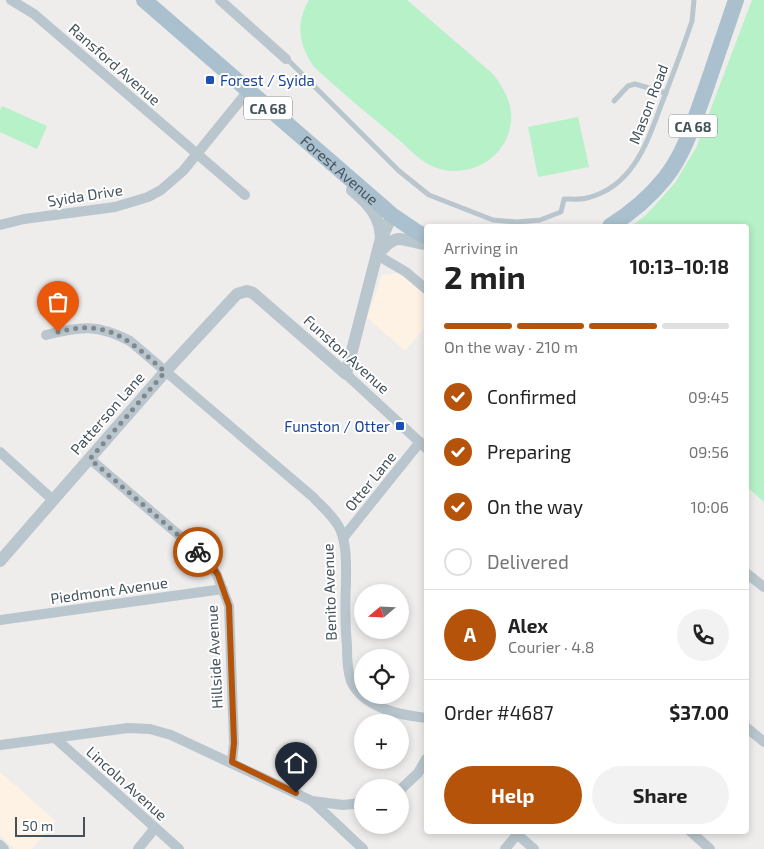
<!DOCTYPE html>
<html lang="en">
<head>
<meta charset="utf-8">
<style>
	body { margin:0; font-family:"Exo 2",sans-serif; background:#f2f2f2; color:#222; height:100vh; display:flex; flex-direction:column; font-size:19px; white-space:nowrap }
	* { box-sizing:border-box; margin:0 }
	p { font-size:16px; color:#767676 }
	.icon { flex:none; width:28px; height:28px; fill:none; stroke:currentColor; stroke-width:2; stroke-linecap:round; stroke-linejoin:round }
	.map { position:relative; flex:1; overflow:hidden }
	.panel { position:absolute; left:424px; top:224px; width:325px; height:610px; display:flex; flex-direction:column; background:#fff; border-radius:5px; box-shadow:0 2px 8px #0003 }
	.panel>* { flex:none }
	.needle { width:32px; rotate:251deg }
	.controls { position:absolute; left:354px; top:584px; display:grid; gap:10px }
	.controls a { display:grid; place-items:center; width:55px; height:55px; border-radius:50%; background:#fff; box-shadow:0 2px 8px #0003; font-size:25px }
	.scale { position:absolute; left:15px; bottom:12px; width:70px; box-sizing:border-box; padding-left:5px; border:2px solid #44525b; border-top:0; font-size:14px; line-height:18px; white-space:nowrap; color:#44525b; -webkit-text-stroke:4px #fff; paint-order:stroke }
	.pin { position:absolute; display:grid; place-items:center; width:42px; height:42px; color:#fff; margin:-51px -21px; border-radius:50% 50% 50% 0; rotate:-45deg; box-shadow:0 0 5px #0007 }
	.pin .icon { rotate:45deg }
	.courier { position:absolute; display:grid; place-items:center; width:50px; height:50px; margin:-25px; border:4px solid #b45309; border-radius:50%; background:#fff; color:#222; box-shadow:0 1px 6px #0007 }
	.overview em { font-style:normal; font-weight:700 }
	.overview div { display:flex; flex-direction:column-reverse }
	.overview { display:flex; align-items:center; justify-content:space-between; height:85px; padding:0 20px }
	h1 { font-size:32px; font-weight:700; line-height:38px }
	.bar { display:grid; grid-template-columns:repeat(4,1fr); gap:8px 5px; align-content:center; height:60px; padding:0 20px }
	.bar i { height:6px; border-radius:4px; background:#e0e0e0 }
	.bar .active { background:#b45309 }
	.bar p { grid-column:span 4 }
	.line { display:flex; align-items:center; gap:12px; padding:0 20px; border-top:1px solid #e0e0e0 }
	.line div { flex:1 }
	.round { display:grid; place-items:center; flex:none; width:52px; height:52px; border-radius:26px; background:#f2f2f2 }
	ol { padding:0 20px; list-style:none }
	li { display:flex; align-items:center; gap:15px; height:55px }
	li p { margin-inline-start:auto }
	li .icon { padding:5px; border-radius:50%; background:#b45309; color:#fff; stroke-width:4 }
	li:last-child { color:#767676 }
	li i { width:28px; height:28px; border:2px solid #e0e0e0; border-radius:50% }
	.primary-button { display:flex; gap:10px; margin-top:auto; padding:10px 20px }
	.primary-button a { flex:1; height:58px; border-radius:30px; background:#b45309; color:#fff; font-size:20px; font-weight:700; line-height:58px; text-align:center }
	.primary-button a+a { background:#f2f2f2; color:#222 }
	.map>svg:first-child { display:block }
	.commercial { fill:#fdf2e3 }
	.green { fill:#b6f1c7 }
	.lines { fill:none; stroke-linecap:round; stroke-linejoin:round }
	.service { stroke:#b9c6cd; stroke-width:5 }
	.minor { stroke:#b9c6cd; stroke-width:10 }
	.tertiary { stroke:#b9c6cd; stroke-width:12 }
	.primary { stroke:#aac0ce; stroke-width:16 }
	.done { stroke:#80888e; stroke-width:5; stroke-dasharray:0 9 }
	.route { stroke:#b45309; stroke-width:6 }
	.transit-dot { fill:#1a4fb4; stroke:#fff; stroke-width:2 }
	.labels { text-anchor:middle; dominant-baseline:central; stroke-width:4; stroke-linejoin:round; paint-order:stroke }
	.shield { fill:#fff; stroke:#7c868c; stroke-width:1 }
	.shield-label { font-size:14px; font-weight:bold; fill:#44525b }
	.street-label { font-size:15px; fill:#44525b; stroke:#fff }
	.transit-label { font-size:15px; fill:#164399; stroke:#fff; text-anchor:start }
</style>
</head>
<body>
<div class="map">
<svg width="764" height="849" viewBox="0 0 764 849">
	<rect width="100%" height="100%" fill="#efecec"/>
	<g class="commercial">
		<path d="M 399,273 L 421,290 L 426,284 L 426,327 L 405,351 L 367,318 L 382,275 Z"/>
		<path d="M 0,772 L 56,821 L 32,849 L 15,849 L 0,836 Z"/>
	</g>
	<g class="green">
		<path d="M 309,0 L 407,0 L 493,74 C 508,94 517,112 507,137 C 496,165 462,178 434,167 C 420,161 409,149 398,139 C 370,116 341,92 314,67 C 299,45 295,24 309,0 Z"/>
		<path d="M 752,0 L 764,0 L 764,502 L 746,486 L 746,226 L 632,226 L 648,213 L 675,183 L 696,148 Z"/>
		<path d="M 2,106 L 47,126 L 37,149 L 0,132 L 0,110 Z"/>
		<path d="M 578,117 L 589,167 L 538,177 L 528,127 Z"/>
	</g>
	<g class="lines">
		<g class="service">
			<path d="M 287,59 L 399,171 L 429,195 L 493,220 L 517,222 L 540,220 L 561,212 L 564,199 C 571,199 579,200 587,198 C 634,187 648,140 663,100 C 673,74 683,48 692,21 L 694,0"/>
			<path d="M 614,101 L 628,86 L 635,84 L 666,93"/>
		</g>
		<g class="minor">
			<path d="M 11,0 L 34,14 L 245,195"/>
			<path d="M 220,0 L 286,59"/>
			<path d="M 0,225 L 24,219 L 115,207 L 148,197 L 161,190 L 183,171 L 248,91"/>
			<path d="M 377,255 L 406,272 L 426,289"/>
			<path d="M 46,335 C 80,326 98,324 130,341 L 313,497 C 322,507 334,516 340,529 C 347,545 346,564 346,582 C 345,603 345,625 347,647 C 347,658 347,670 351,681 C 363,708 400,715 426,718"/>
			<path d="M 346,374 L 426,448"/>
			<path d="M 0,452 L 53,500"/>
			<path d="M 90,459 L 208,560 L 217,575 L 229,606 L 234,743 L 232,763"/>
			<path d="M 343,538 L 420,442"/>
			<path d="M 746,573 L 764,587"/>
			<path d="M 0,620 L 223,589"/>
			<path d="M 746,727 L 764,742"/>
			<path d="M 55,738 L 179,849"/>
			<path d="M 0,745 L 128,728 L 150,729 L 171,735 L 312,801 L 343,805 L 362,803"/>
			<path d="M 400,790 L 418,773 L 426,759"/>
			<path d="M 312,801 L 363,849"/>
			<path d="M 690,831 L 710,849"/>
			<path d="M 518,835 L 534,849"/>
			<path d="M 0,845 L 4,849"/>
			<path d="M 138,849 L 155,828"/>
			<path d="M 505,849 L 520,831"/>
		</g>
		<g class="tertiary">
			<path d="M 352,190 C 369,204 381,217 381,240"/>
			<path d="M 380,252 C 399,230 402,242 426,244"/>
			<path d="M 0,561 L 165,372 L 237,294 L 247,291 L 253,293 L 346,374 L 380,242 L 392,215"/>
		</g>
		<g class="primary">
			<path id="s1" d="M 144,0 L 392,215 L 417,232 L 426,236"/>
			<path d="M 610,226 C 631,213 649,198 665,178 C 685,153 694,121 705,91 C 715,61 726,30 736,0"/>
		</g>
	</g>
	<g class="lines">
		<path class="done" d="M 58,332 C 109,318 130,341 165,372 L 90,459 L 198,552"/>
		<path class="route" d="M 198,552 L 208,560 L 218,575 L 229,606 L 234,743 L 232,762 L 296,793"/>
	</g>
	<g class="transit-dot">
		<rect x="205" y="75" width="10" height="10" rx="2.5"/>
		<rect x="395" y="421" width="10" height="10" rx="2.5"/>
	</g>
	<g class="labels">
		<g class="shield">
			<rect x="244" y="96.5" width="48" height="23" rx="4"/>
			<rect x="669" y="114.5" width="48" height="23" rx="4"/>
		</g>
		<g class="shield-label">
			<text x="268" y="108">CA 68</text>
			<text x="693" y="126">CA 68</text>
		</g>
		<g class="street-label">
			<text transform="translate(115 64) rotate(41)">Ransford Avenue</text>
			<text transform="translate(648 104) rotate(-69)">Mason Road</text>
			<text stroke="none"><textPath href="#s1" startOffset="259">Forest Avenue</textPath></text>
			<text transform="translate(85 195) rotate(-9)">Syida Drive</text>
			<text transform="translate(347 354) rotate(42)">Funston Avenue</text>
			<text transform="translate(107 413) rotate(-49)">Patterson Lane</text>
			<text transform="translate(370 481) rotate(-51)">Otter Lane</text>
			<text transform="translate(109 590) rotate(-8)">Piedmont Avenue</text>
			<text transform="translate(329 592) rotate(-92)">Benito Avenue</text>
			<text transform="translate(214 657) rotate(-93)">Hillside Avenue</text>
			<text transform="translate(127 783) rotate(42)">Lincoln Avenue</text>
		</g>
		<g class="transit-label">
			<text x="220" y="80">Forest / Syida</text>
			<text x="390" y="426" text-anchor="end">Funston / Otter</text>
		</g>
	</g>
</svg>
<div class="controls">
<a><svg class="needle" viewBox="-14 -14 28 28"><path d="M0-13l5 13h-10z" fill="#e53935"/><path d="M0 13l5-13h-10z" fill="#767676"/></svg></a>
<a><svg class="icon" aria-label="locate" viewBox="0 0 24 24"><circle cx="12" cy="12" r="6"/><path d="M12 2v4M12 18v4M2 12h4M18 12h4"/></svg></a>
<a>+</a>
<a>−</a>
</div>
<div class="scale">50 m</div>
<div class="pin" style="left:58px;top:332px;background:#ea580c"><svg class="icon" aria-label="bag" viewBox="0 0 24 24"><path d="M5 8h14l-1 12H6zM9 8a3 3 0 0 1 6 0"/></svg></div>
<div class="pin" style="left:296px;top:793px;background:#1f2937"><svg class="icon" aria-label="home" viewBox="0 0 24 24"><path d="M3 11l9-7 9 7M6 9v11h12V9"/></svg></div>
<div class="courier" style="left:198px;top:552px"><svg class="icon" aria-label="bike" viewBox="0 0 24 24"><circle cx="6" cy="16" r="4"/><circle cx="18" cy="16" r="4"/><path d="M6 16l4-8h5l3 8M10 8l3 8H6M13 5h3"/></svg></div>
<section class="panel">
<div class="overview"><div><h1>2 min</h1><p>Arriving in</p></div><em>10:13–10:18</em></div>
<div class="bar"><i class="active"></i><i class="active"></i><i class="active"></i><i></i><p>On the way · 210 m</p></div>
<ol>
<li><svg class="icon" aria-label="check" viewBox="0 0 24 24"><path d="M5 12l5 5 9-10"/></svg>Confirmed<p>09:45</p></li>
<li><svg class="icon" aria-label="check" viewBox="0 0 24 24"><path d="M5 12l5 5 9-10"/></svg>Preparing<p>09:56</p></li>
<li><svg class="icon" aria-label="check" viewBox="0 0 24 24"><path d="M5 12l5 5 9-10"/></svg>On the way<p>10:06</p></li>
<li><i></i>Delivered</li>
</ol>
<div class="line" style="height:90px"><b class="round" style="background:#b45309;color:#fff">A</b><div><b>Alex</b><p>Courier · 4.8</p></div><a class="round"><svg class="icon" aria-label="phone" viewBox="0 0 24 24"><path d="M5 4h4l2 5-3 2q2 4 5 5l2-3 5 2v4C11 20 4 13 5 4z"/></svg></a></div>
<div class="line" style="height:65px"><div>Order #4687</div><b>$37.00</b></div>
<div class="primary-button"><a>Help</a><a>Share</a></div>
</section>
</div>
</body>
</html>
